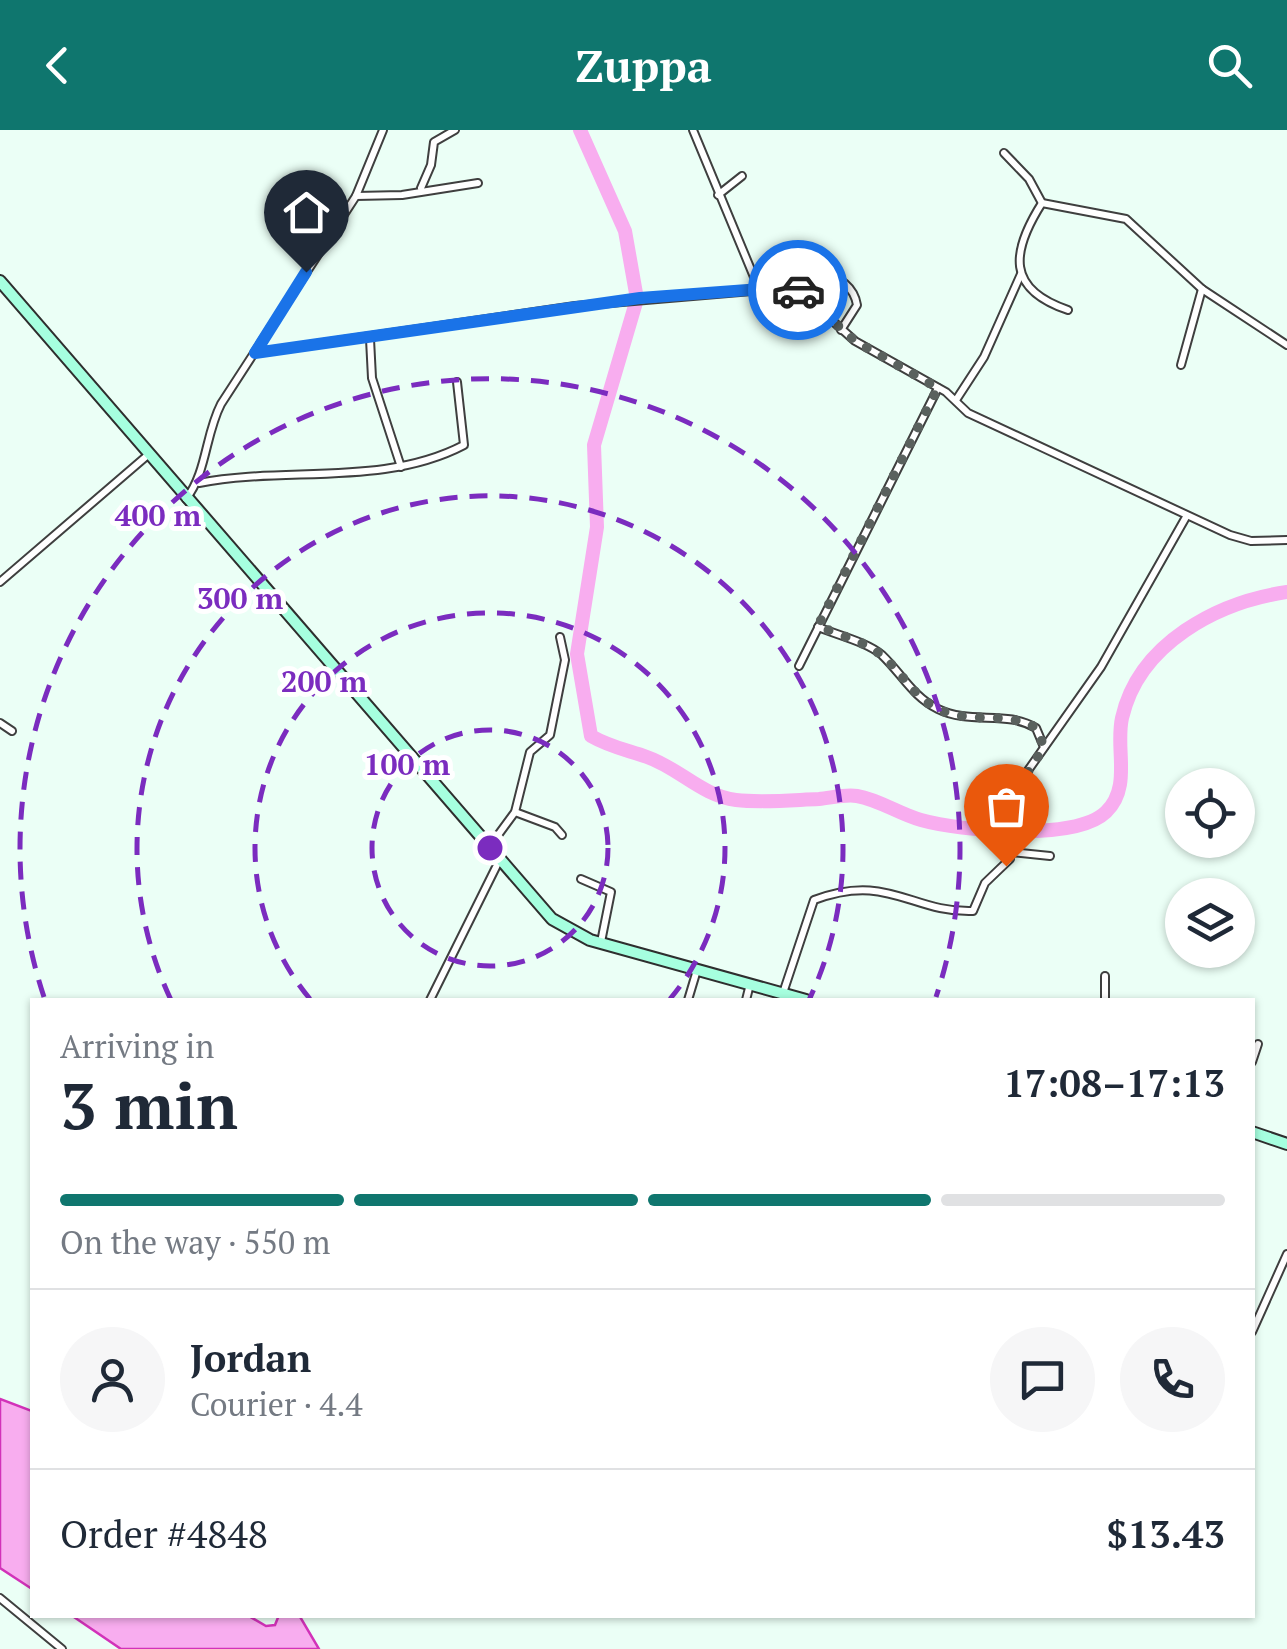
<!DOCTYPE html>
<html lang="en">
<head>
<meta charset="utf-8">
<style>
	body { margin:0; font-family:"PT Serif",serif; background:#f6f6f7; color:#1f2937; height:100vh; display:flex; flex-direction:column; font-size:38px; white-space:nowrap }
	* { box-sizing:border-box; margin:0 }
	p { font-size:32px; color:#747a83 }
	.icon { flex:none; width:55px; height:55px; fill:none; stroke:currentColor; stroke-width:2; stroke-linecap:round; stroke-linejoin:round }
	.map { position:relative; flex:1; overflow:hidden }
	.sheet { position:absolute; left:30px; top:868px; width:1225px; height:620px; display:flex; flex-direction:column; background:#fff; border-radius:0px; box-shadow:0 2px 8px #0004 }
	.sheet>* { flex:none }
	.tools { position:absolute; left:1165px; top:638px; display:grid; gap:20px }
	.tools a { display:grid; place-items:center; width:90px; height:90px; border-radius:50%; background:#fff; box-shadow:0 2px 8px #0004; font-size:50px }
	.pin { position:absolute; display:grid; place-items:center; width:85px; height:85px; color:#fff; margin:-102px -42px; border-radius:50% 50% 50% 0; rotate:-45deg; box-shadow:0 0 10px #0007 }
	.pin .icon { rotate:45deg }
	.courier { position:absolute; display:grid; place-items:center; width:100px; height:100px; margin:-50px; border:8px solid #1a73e8; border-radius:50%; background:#fff; color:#222; box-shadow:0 2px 12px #0007 }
	.head em { font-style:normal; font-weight:800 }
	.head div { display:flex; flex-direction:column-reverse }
	.head { display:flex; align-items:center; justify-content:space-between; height:170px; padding:0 30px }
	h1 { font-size:65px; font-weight:800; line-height:75px }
	.bar { display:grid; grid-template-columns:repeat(4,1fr); gap:15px 10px; align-content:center; height:120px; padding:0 30px }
	.bar i { height:12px; border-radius:8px; background:#e0e1e3 }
	.bar .selected { background:#0f766e }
	.bar p { grid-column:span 4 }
	.line { display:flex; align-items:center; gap:25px; padding:0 30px; border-top:2px solid #e0e1e3 }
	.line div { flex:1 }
	.round { display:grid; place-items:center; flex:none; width:105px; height:105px; border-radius:52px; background:#f6f6f7 }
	header { display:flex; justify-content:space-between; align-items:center; height:130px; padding:0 30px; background:#0f766e; color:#fff; font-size:45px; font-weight:800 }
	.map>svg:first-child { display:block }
	.water { fill:#f8adef; stroke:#d232b9; stroke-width:2.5 }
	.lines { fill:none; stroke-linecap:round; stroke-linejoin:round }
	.river { stroke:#f8adef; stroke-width:14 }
	.street-casing { stroke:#3f3f3f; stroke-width:10 }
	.secondary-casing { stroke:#2e2e2e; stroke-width:14 }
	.street { stroke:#fff; stroke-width:6 }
	.secondary { stroke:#a6ffdf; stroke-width:10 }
	.done { stroke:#5a615e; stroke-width:10; stroke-dasharray:0 18 }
	.route { stroke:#1a73e8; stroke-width:12 }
	.ring { fill:none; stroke:#7b2cbf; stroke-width:5; stroke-dasharray:18 12 }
	.centre { fill:#7b2cbf; stroke:#fff; stroke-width:5 }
	.ring-label { font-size:30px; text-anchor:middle; font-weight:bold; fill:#7b2cbf; stroke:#fff; stroke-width:10; stroke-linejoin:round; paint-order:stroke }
</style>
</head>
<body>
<header><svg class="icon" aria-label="back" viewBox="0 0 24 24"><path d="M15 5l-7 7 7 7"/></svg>Zuppa<svg class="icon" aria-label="search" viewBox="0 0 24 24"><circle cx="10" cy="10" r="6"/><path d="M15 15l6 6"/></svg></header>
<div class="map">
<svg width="1287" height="1519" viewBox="0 0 1287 1519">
	<rect width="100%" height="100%" fill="#ebfff6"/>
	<g class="water">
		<path d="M 0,1269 L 32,1281 L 32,1459 L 0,1438 Z"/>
		<path d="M 71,1485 L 247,1485 L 266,1496 L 275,1495 L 279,1485 L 299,1485 L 319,1519 L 121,1519 Z"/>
	</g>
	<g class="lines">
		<path class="river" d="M 580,0 L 625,101 L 637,169 L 594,315 L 597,397 L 577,524 L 591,606 C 610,617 627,620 647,627 C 679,638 702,666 736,670 C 762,673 793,670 819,669 C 831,668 845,664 857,666 C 880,670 899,684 921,690 C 960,701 1075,712 1106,682 C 1132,657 1115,619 1122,588 C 1139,513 1218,472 1287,462"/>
		<defs>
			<g id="street">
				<path d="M 693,0 L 759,159"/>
				<path d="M 1004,23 L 1029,49 L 1042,73"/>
				<path d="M 421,58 L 431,35 L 434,12 L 455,0"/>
				<path d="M 718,65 L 742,46"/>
				<path d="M 356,66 L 402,65 L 478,53"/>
				<path d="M 799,161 L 821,143 C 839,146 854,157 857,175 L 841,200"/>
				<path d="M 1068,180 C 1006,159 1011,122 1042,73 L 1126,89 L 1202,159 L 1287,215"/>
				<path d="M 370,209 L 372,248 L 401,337"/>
				<path d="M 255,223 L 575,176 L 787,158 L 799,161 L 855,211 L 946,262 L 968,283 L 1230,405 L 1251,411 L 1287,410"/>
				<path d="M 1181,235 L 1202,159"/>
				<path d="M 956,270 L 984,227 L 1021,144"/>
				<path d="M 199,353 C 285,336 384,357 464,315 L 457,252"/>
				<path d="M 186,369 C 207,342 205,305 221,274 L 356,66 L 383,0"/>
				<path d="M 0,452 L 149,324"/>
				<path d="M 818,497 C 837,505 867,512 882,525 C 902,544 912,566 938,579 C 970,595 1007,580 1036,598 L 1044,617"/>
				<path d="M 799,536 L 938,258"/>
				<path d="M 0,593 L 12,601"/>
				<path d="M 515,682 L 555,697 L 562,705"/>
				<path d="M 490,716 L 515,682 L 530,622 L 550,605 L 565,530 L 560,507"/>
				<path d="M 1011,722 L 1050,726"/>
				<path d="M 581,749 L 611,762 L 601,812"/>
				<path d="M 1105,846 L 1105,870"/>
				<path d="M 783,863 L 814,770 C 888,742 911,783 973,781 L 985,753 L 1010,729 L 1013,665 L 1017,656 L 1101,537 L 1186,387"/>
				<path d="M 430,870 L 500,729"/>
				<path d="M 688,870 L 697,840"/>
				<path d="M 746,870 L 750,854"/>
				<path d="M 1252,932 L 1258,914"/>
				<path d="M 1252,1202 L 1287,1124"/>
				<path d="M 0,1468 L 62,1519"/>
			</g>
			<g id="secondary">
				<path d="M 0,151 L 552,789 L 590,810 L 806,870"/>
				<path d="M 1252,1002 L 1287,1014"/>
			</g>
		</defs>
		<use href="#street" class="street-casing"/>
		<use href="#secondary" class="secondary-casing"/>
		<use href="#street" class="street"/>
		<use href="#secondary" class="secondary"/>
	</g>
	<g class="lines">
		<path class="done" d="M 798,160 L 855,211 L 938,258 L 818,496 C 838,505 867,512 882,526 C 903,543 912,566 938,579 C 970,595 1007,580 1036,598 L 1044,617 L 1013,666 L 1012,722 L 1006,736"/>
		<path class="route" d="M 306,142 L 255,223 L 640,168 L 775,158 L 798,160"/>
	</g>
	<g class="ring">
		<circle cx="490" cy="718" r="118"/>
		<path d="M310 869A235 235 0 1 1 670 869"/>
		<path d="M171 870A353 353 0 1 1 809 870"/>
		<path d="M44 867A470 470 0 1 1 936 867"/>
	</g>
	<circle cx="490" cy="718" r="15" class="centre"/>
	<g class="ring-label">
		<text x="158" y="396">400 m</text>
		<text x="240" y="479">300 m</text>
		<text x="324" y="562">200 m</text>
		<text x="407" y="645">100 m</text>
	</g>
</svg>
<div class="tools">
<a><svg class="icon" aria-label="locate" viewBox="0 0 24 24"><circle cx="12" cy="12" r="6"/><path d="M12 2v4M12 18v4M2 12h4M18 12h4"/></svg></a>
<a><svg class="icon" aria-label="layers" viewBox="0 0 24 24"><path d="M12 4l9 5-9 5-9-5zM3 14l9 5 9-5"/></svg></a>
</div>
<div class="pin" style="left:1006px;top:736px;background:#ea580c"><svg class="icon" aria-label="bag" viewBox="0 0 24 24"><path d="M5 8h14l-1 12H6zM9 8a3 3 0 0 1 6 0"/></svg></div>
<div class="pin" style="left:306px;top:142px;background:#1f2937"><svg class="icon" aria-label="home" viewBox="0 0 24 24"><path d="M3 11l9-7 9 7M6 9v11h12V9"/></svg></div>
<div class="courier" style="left:798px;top:160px"><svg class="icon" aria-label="car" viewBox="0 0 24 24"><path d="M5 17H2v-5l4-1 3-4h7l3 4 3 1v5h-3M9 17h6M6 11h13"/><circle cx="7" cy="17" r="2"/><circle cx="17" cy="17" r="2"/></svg></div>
<section class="sheet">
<div class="head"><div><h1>3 min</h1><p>Arriving in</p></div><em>17:08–17:13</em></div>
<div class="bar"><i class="selected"></i><i class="selected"></i><i class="selected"></i><i></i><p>On the way · 550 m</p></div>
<div class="line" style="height:180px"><a class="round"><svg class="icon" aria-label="person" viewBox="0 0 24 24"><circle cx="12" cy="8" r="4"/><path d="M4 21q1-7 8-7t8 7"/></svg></a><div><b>Jordan</b><p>Courier · 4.4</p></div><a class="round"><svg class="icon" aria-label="chat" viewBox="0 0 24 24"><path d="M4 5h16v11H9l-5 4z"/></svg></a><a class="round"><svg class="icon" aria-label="phone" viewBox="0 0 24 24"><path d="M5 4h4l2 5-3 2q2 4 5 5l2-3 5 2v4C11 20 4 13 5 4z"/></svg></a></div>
<div class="line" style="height:130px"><div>Order #4848</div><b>$13.43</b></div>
</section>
</div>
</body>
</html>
